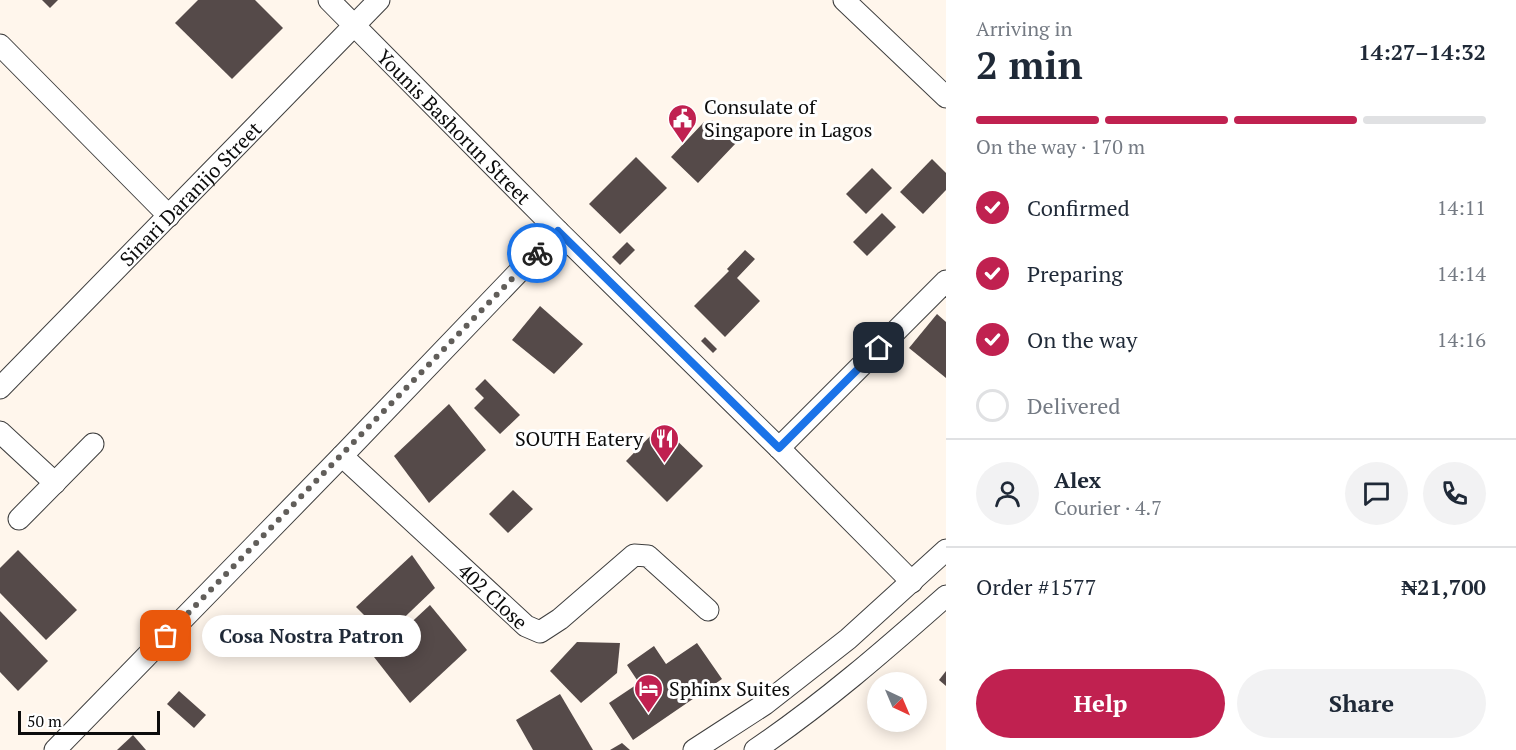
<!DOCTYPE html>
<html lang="en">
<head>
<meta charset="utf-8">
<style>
	body { margin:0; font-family:"PT Serif",serif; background:#f2f2f3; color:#1f2937; height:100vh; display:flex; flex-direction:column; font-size:22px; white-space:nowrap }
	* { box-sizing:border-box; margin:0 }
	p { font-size:20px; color:#747a83 }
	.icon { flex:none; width:33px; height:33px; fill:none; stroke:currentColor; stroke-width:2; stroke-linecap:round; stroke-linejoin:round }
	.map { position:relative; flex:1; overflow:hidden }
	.panel { display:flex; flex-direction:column; background:#fff; width:570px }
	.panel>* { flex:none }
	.needle { width:39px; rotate:136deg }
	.fabs { position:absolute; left:867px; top:672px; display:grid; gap:12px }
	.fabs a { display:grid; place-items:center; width:60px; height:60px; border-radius:50%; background:#fff; box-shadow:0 3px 15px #0003; font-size:30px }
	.scale { position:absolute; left:18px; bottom:15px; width:142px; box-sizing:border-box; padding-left:6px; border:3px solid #0c0c0c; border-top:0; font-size:16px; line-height:21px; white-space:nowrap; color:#0c0c0c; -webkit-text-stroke:4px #fff; paint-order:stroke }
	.pin { position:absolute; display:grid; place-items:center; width:51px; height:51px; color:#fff; margin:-26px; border-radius:12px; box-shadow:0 3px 9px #0006 }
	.courier { position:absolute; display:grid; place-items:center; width:60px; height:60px; margin:-30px; border:4px solid #1a73e8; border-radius:50%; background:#fff; color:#222; box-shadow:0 2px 8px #0007 }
	.bubble { position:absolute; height:42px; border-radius:21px; background:#fff; box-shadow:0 3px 15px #0003; font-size:20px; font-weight:600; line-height:42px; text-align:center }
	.overview em { font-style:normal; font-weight:600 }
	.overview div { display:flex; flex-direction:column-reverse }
	.overview { display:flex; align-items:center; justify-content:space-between; height:102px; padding:0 30px }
	h1 { font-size:39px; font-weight:600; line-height:45px }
	.bar { display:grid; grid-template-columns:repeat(4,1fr); gap:9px 6px; align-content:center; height:72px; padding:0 30px }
	.bar i { height:8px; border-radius:4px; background:#e0e1e3 }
	.bar .selected { background:#c02150 }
	.bar p { grid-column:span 4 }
	.line { display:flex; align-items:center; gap:15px; padding:0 30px; border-top:2px solid #e0e1e3 }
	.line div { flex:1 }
	.round { display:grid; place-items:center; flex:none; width:63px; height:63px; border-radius:32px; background:#f2f2f3 }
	ol { padding:0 30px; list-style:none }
	li { display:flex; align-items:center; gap:18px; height:66px }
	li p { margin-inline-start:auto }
	li .icon { padding:6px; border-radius:50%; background:#c02150; color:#fff; stroke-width:4 }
	li:last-child { color:#747a83 }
	li i { width:33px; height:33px; border:3px solid #e0e1e3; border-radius:50% }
	.button { display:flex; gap:12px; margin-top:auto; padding:12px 30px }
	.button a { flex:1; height:69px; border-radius:36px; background:#c02150; color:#fff; font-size:24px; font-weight:600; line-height:69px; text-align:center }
	.button a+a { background:#f2f2f3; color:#1f2937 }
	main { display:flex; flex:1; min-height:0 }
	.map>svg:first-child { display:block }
	.building { fill:#554a49 }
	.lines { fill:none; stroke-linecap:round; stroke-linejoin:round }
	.minor-casing { stroke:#3f3f3f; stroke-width:23 }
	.minor { stroke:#fff; stroke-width:21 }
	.done { stroke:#615e5a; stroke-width:6; stroke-dasharray:0 10.8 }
	.route { stroke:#1a73e8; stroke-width:8 }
	.labels { text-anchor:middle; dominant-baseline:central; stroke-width:6; stroke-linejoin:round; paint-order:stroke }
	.poi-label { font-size:20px; fill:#0c0c0c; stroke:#fff; text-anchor:start }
	.street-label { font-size:20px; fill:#0c0c0c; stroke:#fff }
</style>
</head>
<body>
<main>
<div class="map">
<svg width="946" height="750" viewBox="0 0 946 750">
	<rect width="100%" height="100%" fill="#fff6ec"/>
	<g class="building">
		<path d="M 42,0 L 58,0 L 50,8 Z"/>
		<path d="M 198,0 L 255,0 L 283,28 L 232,79 L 175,23 Z"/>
		<path d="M 712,120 L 736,143 L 698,183 L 671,157 L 704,122 L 708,125 Z"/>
		<path d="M 636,157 L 667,188 L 620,234 L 589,204 Z"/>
		<path d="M 932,159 L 946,173 L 946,190 L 923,214 L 900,192 Z"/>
		<path d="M 872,168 L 892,188 L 866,214 L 846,194 Z"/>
		<path d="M 882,213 L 896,227 L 867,256 L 853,242 Z"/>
		<path d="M 627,242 L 635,250 L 620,265 L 612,257 Z"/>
		<path d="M 745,250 L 755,259 L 737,278 L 760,301 L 725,337 L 694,306 L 729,271 L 727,269 Z"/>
		<path d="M 540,306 L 583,344 L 554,374 L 512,340 Z"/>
		<path d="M 937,314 L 946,322 L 946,378 L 909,348 Z"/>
		<path d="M 705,337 L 717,349 L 713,353 L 701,341 Z"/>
		<path d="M 485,379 L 520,415 L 500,434 L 474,408 L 484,398 L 475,389 Z"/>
		<path d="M 449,404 L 486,450 L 429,503 L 394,456 Z"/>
		<path d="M 661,425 L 703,466 L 667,502 L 626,461 Z"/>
		<path d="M 513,490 L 533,509 L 508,533 L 489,514 Z"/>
		<path d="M 18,550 L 77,610 L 46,640 L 0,593 L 0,568 Z"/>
		<path d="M 412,555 L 435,588 L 385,636 L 356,607 Z"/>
		<path d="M 430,605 L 467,650 L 410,703 L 374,657 Z"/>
		<path d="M 0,611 L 48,661 L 18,691 L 0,672 Z"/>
		<path d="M 577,642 L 620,643 L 617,673 L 581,703 L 550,671 Z"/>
		<path d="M 697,643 L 722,679 L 633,740 L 609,703 L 639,683 L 627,665 L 654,646 L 666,664 Z"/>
		<path d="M 946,671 L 946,686 L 939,680 Z"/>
		<path d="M 179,691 L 206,715 L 194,728 L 167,704 Z"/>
		<path d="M 560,694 L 593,750 L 533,750 L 516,720 Z"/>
		<path d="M 133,735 L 146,750 L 117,750 Z"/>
		<path d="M 622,743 L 630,750 L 610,750 Z"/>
	</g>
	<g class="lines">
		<defs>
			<g id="minor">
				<path id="s1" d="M 329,0 L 558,231 L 779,448 L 912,582"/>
				<path d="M 844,0 L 946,97"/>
				<path d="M 0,45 L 169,216"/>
				<path id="s2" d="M 0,388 L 379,0"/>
				<path d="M 0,432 L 55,483"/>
				<path d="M 779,448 L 946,281"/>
				<path id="s3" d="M 342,456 L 526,626 L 540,632 L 560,619 L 634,555 L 648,556 L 708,610"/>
				<path d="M 19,519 L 93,444"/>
				<path d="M 55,750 L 342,456 L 558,231"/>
				<path d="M 694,750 L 765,704 L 848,639 L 946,550"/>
				<path d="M 755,750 C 823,704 885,650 946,596"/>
			</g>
		</defs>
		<use href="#minor" class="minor-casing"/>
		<use href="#minor" class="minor"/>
	</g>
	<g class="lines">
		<path class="done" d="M 166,636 L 537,253"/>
		<path class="route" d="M 537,253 L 558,231 L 779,448 L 879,348"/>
	</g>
	<defs>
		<symbol id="civic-pin" viewBox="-11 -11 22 30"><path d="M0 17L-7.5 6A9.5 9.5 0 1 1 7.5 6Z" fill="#c02150" stroke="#fff"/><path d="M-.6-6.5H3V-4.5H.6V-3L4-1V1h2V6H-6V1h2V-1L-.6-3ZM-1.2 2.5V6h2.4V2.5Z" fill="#fff"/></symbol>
		<symbol id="restaurant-pin" viewBox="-11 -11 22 30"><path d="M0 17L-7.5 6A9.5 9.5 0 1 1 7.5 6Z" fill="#c02150" stroke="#fff"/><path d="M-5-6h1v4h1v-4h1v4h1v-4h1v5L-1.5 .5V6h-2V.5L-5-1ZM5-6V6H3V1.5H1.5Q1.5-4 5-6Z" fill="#fff"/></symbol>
		<symbol id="hotel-pin" viewBox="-11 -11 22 30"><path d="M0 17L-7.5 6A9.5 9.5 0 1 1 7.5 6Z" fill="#c02150" stroke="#fff"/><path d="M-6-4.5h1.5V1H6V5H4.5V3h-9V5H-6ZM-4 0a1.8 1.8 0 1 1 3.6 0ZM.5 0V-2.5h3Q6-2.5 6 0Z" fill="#fff"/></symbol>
	</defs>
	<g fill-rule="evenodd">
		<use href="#civic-pin" x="666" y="102" width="33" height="45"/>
		<use href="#restaurant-pin" x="648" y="422" width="33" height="45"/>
		<use href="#hotel-pin" x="632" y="672" width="33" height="45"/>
	</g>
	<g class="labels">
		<g class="poi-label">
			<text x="704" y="106">Consulate of<tspan x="704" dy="23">Singapore in Lagos</tspan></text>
			<text x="643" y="438" text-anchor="end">SOUTH Eatery</text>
			<text x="669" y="688">Sphinx Suites</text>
		</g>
		<g class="street-label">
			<text stroke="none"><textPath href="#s1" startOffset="178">Younis Bashorun Street</textPath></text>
			<text stroke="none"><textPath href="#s2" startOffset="272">Sinari Daranijo Street</textPath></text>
			<text stroke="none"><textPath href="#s3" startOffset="206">402 Close</textPath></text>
		</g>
	</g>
</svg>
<div class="fabs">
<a><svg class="needle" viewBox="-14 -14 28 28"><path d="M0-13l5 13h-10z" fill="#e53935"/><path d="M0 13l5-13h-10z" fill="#747a83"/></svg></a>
</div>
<div class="scale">50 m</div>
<div class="pin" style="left:166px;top:636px;background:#ea580c"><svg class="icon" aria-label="bag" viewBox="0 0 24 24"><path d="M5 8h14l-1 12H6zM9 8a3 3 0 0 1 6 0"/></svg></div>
<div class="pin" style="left:879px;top:348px;background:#1f2937"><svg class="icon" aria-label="home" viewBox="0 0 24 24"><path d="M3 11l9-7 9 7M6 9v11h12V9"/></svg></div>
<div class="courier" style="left:537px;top:253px"><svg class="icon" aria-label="bike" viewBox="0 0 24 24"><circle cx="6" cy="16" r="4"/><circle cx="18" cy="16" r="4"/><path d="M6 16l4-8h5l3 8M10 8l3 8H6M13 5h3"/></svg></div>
<div class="bubble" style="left:202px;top:615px;width:219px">Cosa Nostra Patron</div>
</div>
<section class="panel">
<div class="overview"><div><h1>2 min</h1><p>Arriving in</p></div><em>14:27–14:32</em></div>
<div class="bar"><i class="selected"></i><i class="selected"></i><i class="selected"></i><i></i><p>On the way · 170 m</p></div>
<ol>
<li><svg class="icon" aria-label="check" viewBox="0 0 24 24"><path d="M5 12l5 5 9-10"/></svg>Confirmed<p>14:11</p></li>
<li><svg class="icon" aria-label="check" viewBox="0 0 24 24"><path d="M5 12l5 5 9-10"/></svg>Preparing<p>14:14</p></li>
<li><svg class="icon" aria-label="check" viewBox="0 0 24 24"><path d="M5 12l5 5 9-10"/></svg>On the way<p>14:16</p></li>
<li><i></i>Delivered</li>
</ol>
<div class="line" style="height:108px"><a class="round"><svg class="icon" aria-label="person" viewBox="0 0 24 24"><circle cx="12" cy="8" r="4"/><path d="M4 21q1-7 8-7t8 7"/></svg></a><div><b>Alex</b><p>Courier · 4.7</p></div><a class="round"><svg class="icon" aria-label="chat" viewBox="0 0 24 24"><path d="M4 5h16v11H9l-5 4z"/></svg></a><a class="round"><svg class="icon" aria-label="phone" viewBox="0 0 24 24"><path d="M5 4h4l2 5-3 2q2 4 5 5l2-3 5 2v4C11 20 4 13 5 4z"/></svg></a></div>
<div class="line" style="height:78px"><div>Order #1577</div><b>₦21,700</b></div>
<div class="button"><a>Help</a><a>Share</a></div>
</section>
</main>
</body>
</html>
